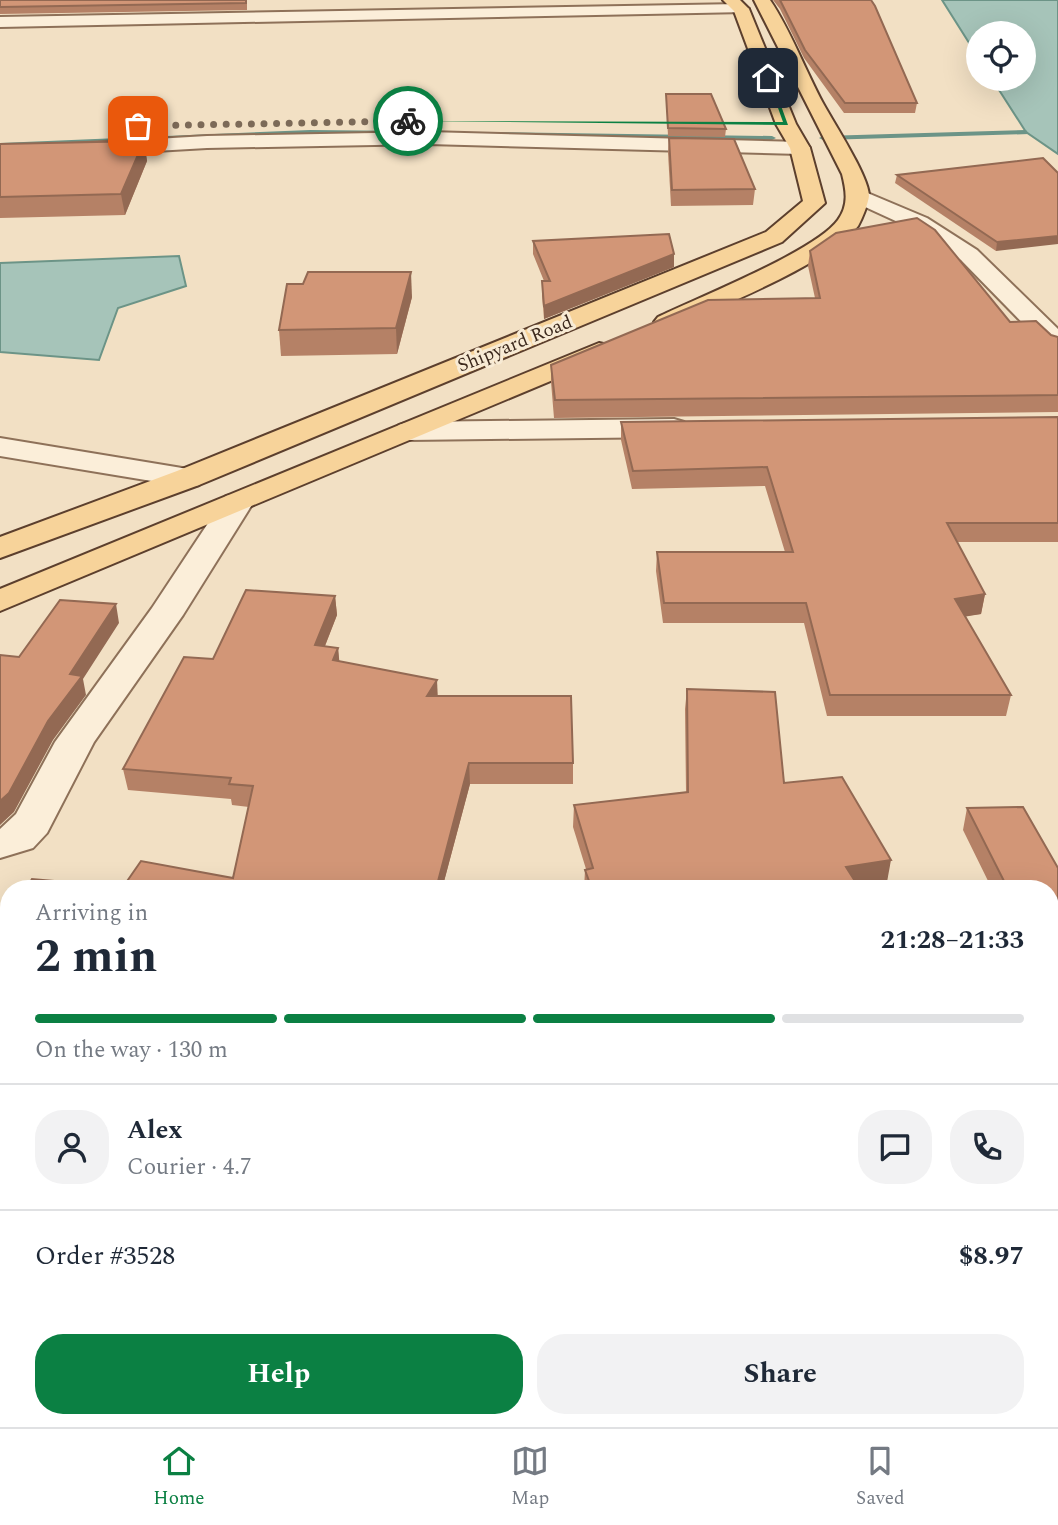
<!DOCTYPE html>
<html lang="en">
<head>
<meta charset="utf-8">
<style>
	body { margin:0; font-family:Spectral,serif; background:#f2f2f3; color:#1f2937; height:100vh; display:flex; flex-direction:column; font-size:26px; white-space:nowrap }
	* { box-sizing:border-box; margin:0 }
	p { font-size:23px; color:#747a83 }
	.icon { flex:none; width:38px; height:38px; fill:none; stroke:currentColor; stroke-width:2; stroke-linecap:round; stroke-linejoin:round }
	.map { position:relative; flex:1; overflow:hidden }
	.side { position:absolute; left:0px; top:880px; width:1059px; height:548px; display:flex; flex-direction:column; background:#fff; border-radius:28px 28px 0 0; box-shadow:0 7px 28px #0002 }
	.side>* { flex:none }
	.buttons { position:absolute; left:966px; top:21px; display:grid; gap:14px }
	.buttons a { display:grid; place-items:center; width:70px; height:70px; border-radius:50%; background:#fff; box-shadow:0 7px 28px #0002; font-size:35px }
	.pin { position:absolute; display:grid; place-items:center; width:60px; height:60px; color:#fff; margin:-30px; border-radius:14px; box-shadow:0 4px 10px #0006 }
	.courier { position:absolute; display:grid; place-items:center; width:70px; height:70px; margin:-35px; border:5px solid #0b8043; border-radius:50%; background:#fff; color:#222; box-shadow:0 2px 9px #0007 }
	.headline em { font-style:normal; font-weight:700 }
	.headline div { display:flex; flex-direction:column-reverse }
	.headline { display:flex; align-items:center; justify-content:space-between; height:119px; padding:0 35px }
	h1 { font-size:46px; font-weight:700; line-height:52px }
	.bar { display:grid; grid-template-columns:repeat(4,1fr); gap:10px 7px; align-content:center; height:84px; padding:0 35px }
	.bar i { height:9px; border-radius:5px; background:#e0e1e3 }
	.bar .current { background:#0b8043 }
	.bar p { grid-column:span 4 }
	.line { display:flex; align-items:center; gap:18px; padding:0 35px; border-top:2px solid #e0e1e3 }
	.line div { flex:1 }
	.round { display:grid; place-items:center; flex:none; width:74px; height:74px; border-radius:28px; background:#f2f2f3 }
	.cta { display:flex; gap:14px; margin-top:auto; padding:14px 35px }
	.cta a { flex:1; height:80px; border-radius:28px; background:#0b8043; color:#fff; font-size:28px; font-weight:700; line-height:80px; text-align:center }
	.cta a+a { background:#f2f2f3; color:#1f2937 }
	.dock { display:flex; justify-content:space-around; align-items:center; height:98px; border-top:2px solid #e0e1e3; background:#fff; font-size:19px; color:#747a83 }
	.dock a { display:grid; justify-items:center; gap:4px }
	.dock .current { color:#0b8043 }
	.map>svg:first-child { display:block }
	.water { fill:#a6c4b9; stroke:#6c9487; stroke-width:2 }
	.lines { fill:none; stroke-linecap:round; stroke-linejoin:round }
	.stream { fill:#6c9487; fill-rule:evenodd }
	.minor-casing { stroke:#8e7159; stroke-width:4 }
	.major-casing { stroke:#5c3f2d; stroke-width:4 }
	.minor { fill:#fbeed9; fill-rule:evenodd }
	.major { fill:#f7d39a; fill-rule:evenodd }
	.wall { fill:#b58166 }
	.shaded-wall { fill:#936953 }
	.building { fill:#d29677; stroke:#936953; stroke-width:2 }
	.route { fill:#0b8043 }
	.done { stroke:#7c6a58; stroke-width:7; stroke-dasharray:0 12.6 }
	.labels { text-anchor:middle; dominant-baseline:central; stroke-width:6; stroke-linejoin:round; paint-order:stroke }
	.far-street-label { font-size:19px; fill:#3d2a1e; stroke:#f8ebd5 }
</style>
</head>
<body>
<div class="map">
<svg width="1058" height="1427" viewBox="0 0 1058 1427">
	<rect width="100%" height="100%" fill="#f2e0c4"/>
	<g class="water">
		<path d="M 942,0 L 1058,0 L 1058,154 L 1026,132 L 992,79 L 1024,79 L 1024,33 L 978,33 L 978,57 Z"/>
		<path d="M 179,256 L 186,286 L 118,308 L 99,360 L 0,352 L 0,263 Z"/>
	</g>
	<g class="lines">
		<g class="stream">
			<path d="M 310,130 L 414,131 L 418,133 L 414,135 L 310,134 L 0,147 L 0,143 Z"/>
			<path d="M 1026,130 L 1029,134 L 823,140 L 819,138 L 823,136 Z"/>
			<path d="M 486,132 L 772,136 L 776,138 L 772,140 L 489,136 Z"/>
		</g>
		<defs>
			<g id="minor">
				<path d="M 741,4 L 749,9 L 746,12 L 0,27 L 0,17 Z"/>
				<path d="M 428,132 L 800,142 L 807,144 L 810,148 L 807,152 L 800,154 L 428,144 L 207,148 L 0,160 L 0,148 L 207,136 Z"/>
				<path d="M 858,189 L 927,218 L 977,250 L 1058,329 L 1058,352 L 1049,350 L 961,260 L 911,228 L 850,200 L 847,195 L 850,190 Z"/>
				<path d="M 674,419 L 684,422 L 689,428 L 684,434 L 674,437 L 409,440 L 399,437 L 394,431 L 399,425 L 409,422 Z"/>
				<path d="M 0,438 L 188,469 L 199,471 L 203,478 L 199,485 L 188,487 L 0,456 Z"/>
				<path d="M 237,494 L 248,496 L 253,503 L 183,615 L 94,742 L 47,833 L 33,848 L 0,858 L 0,829 L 16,814 L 55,742 L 152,608 L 226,496 Z"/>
			</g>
			<g id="major">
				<path d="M 723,0 L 740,0 L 749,9 L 796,124 L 810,148 L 825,203 L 782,242 L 199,485 L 0,558 L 0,537 L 177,471 L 766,232 L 803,201 L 790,148 L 776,124 L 734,11 Z"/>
				<path d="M 754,0 L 770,0 C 790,29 806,72 824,105 C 834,123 869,177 869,196 C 868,204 862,219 858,226 C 828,264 722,305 676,327 L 667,330 L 658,327 L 654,322 L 658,317 C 697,298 816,251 838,220 C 849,205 846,190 842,174 Z"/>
				<path d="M 599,343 L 608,345 L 612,351 L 608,357 L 0,611 L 0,589 Z"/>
			</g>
		</defs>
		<use href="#minor" class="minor-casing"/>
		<use href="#major" class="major-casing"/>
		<use href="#minor" class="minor"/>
		<use href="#major" class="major"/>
	</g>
	<g class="wall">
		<path d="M 0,0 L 247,0 L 247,10 L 0,14 Z"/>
		<path d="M 773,0 L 871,0 L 917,103 L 915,113 L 844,113 L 804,58 L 780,9 Z"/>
		<path d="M 666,94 L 726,129 L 725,137 L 668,136 Z"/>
		<path d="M 669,138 L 755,189 L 753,205 L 671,206 L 668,153 Z"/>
		<path d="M 144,141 L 147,161 L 125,215 L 0,218 L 0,144 Z"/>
		<path d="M 1058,173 L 996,251 L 895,183 L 897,175 Z"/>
		<path d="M 533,241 L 674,267 L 544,319 L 542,295 L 542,281 L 544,281 L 533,254 Z"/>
		<path d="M 810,251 L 1010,322 L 1058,337 L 1058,412 L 554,418 L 551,382 L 551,365 L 815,298 L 808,266 Z"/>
		<path d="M 412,297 L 397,354 L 281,356 L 279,330 Z"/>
		<path d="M 1058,417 L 1058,542 L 957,542 L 985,594 L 981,614 L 965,616 L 1011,695 L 1006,716 L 827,716 L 804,623 L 663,623 L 656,571 L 657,552 L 785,552 L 765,486 L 632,489 L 621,440 L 621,422 Z"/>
		<path d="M 335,596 L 337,615 L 325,646 L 338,648 L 339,661 L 437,680 L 437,696 L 573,763 L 573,784 L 470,784 L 442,889 L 26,889 L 123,887 L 233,878 L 249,807 L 232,805 L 231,799 L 128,790 L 123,769 L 213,659 Z"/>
		<path d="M 687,689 L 784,783 L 887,882 L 858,887 L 860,889 L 584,889 L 585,870 L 586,869 L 573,827 L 574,805 L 686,792 L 685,709 Z"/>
		<path d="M 967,808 L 1058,868 L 1058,1024 L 1050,1007 L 1050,889 L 992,889 L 963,830 Z"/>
		<path d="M 9,920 L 9,988 L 0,987 L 0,936 Z"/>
		<rect x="0" y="1048" width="9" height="289"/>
		<path d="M 320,1419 L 413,1419 L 415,1422 L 525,1427 L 325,1427 Z"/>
		<path d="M 685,1419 L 975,1419 L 980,1427 L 691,1427 Z"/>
		<path d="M 1007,1419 L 1050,1419 L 1058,1427 L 1011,1427 Z"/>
	</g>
	<g class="shaded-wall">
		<path d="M 144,141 L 147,161 L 125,215 L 121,194 Z"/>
		<path d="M 1058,236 L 1058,244 L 996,251 L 997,242 Z"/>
		<path d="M 674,254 L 674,267 L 544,319 L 544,306 Z"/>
		<path d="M 411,272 L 412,297 L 397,354 L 396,328 Z"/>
		<path d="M 985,594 L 981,614 L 951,619 L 955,599 Z"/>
		<path d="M 335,596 L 337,615 L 317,666 L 315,645 Z"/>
		<path d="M 116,604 L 119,623 L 83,679 L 86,695 L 53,740 L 14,812 L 0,825 L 0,801 L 70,674 Z"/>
		<path d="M 338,648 L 340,668 L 333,660 Z"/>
		<path d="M 437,680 L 438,701 L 427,696 Z"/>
		<path d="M 469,763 L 470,784 L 442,889 L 436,889 Z"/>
		<path d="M 891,860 L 887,882 L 843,889 L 846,867 Z"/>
	</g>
	<g class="building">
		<path d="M 0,0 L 246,0 L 246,3 L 0,7 Z"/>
		<path d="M 780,0 L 871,0 L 875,6 L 917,103 L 845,103 L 805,50 Z"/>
		<path d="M 666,94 L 711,94 L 726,129 L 668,128 Z"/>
		<path d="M 669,138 L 734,139 L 755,189 L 672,190 Z"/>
		<path d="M 144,141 L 121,194 L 0,197 L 0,144 Z"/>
		<path d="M 1043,158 L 1058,173 L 1058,236 L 997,242 L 897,175 Z"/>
		<path d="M 917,218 L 935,230 L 1010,322 L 1036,321 L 1051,335 L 1058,337 L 1058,395 L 555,400 L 551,365 L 708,300 L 820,298 L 810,251 L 836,233 Z"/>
		<path d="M 669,234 L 674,254 L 544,306 L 542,281 L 550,281 L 533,241 Z"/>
		<path d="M 308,272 L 411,272 L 396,328 L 279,330 L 287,284 L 303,284 Z"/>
		<path d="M 1058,417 L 1058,523 L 947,523 L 985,594 L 955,599 L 1011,695 L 830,695 L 806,603 L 664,603 L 657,552 L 793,552 L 767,467 L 633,471 L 621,422 Z"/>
		<path d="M 246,590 L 335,596 L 315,645 L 338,648 L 333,660 L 437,680 L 427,696 L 571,696 L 573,763 L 469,763 L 436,889 L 26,889 L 32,879 L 123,887 L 141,861 L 233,878 L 253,786 L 229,784 L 231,778 L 123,769 L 184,657 L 213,659 Z"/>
		<path d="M 60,600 L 116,604 L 70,674 L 82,676 L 48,721 L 9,793 L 0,801 L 0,655 L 19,657 Z"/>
		<path d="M 687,689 L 775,692 L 784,783 L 842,777 L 891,860 L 846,867 L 860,889 L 592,889 L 585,870 L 593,868 L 574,805 L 688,792 Z"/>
		<path d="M 1023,807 L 1058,868 L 1058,987 L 1050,971 L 1050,889 L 1008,889 L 967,808 Z"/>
		<path d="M 9,920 L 9,966 L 0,966 L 0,936 Z"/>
		<path d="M 1050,1032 L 1058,1032 L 1058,1427 L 1030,1427 L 1027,1419 L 1050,1419 Z"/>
		<rect x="0" y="1048" width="9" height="267"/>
		<path d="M 329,1419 L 413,1419 L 415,1422 L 420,1419 L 522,1419 L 525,1424 L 521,1427 L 333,1427 Z"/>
		<path d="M 701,1419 L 975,1419 L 980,1427 L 706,1427 Z"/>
	</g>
	<path class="route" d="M 767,77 L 771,78 L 788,125 L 405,121 L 783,122 Z"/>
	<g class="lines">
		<path class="done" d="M 138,126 L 408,121"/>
	</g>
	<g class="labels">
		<g class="far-street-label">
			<text transform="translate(515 344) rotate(-22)">Shipyard Road</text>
		</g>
	</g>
</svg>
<div class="buttons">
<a><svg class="icon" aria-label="locate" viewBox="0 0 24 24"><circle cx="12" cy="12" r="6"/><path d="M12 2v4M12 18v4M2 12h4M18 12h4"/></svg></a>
</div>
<div class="pin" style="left:138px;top:126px;background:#ea580c"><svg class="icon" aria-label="bag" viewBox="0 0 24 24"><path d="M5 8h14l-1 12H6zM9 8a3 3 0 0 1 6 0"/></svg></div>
<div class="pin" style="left:768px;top:78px;background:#1f2937"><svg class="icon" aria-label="home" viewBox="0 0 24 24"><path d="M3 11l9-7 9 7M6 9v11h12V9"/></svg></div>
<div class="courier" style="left:408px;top:121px"><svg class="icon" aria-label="bike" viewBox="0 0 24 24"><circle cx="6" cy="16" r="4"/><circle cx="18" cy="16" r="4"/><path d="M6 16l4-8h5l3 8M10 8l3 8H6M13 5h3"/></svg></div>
<section class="side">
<div class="headline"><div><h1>2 min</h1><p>Arriving in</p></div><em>21:28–21:33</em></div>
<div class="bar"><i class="current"></i><i class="current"></i><i class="current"></i><i></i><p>On the way · 130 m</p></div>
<div class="line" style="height:126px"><a class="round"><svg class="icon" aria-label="person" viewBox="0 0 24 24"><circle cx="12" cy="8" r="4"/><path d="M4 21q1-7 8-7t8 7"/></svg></a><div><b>Alex</b><p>Courier · 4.7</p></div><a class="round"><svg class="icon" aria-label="chat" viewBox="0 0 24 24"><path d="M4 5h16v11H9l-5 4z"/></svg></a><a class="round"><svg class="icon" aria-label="phone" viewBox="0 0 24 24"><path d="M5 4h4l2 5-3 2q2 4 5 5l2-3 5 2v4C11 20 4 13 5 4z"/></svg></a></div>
<div class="line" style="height:91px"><div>Order #3528</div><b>$8.97</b></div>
<div class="cta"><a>Help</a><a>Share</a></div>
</section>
</div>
<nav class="dock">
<a class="current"><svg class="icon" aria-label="home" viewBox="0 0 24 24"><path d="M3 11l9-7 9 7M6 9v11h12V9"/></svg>Home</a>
<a><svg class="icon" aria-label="map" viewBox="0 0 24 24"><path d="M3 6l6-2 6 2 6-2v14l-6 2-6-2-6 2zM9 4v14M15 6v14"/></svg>Map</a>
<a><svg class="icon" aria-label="saved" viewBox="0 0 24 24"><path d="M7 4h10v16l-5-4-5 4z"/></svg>Saved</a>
</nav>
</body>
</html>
